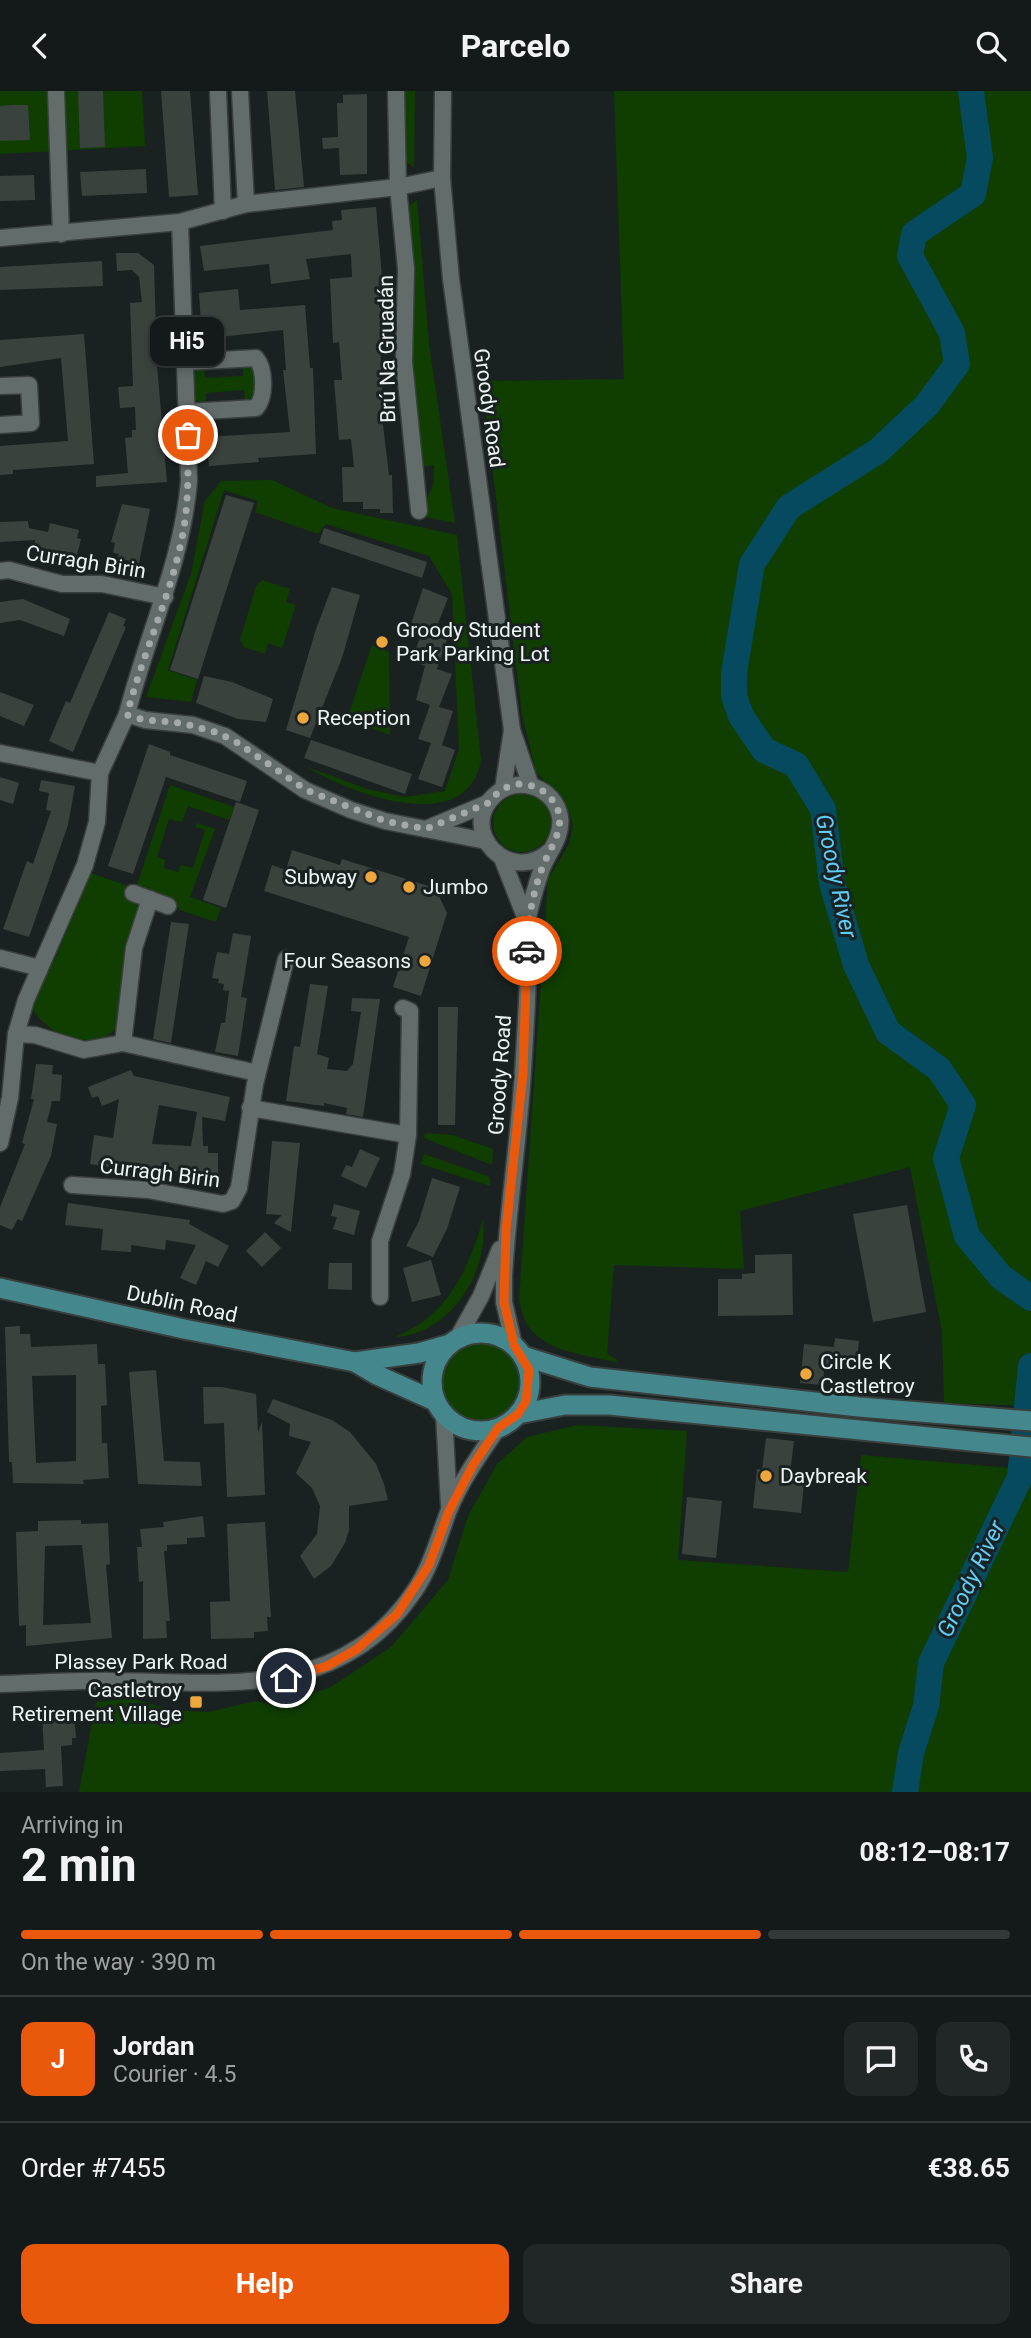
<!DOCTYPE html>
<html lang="en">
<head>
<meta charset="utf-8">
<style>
	body { margin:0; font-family:Roboto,sans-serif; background:#212726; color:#f1f3f6; height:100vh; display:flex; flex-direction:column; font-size:26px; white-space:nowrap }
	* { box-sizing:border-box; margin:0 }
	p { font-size:23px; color:#9da1a2 }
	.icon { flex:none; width:38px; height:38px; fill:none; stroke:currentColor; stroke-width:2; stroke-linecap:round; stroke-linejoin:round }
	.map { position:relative; height:1701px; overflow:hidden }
	.details { display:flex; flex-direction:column; background:#141a19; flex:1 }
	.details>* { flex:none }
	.pin { position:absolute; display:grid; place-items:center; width:60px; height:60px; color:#fff; margin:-30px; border:4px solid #fff; border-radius:50%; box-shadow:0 2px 7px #0007 }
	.courier { position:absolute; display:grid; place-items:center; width:70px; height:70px; margin:-35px; border:5px solid #ea580c; border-radius:50%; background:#fff; color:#222; box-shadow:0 2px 9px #0007 }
	.bubble { position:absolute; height:49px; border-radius:14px; background:#141a19; box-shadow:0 4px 10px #0003,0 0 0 2px #333838; font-size:23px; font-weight:700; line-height:49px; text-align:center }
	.head em { font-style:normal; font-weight:700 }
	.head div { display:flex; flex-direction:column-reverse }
	.head { display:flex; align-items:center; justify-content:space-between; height:119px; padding:0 21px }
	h1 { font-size:46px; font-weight:700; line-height:52px }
	.bar { display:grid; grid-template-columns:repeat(4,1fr); gap:10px 7px; align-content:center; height:84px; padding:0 21px }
	.bar i { height:9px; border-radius:5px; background:#333838 }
	.bar .selected { background:#ea580c }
	.bar p { grid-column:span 4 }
	.line { display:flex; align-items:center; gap:18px; padding:0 21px; border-top:2px solid #333838 }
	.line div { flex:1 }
	.round { display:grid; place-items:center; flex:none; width:74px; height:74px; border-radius:14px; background:#212726 }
	.primary-button { display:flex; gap:14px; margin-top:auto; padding:14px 21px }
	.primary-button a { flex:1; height:80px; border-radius:14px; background:#ea580c; color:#fff; font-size:28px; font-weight:700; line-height:80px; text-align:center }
	.primary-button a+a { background:#212726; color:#f1f3f6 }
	header { display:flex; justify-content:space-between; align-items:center; height:91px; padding:0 21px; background:#141a19; font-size:32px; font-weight:700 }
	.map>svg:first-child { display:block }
	.green { fill:#0f3e00 }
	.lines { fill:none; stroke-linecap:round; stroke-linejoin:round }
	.river { stroke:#064a60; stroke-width:26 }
	.building { fill:#3a423e; fill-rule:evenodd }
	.minor-casing { stroke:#383f3d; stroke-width:19 }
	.major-casing { stroke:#383f3d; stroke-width:23 }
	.minor { stroke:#626c6a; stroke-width:16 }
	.major { stroke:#44888e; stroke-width:19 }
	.done { stroke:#a4aaaa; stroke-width:7; stroke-dasharray:0 12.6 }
	.route { stroke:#ea580c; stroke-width:9 }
	.poi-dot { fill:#eea73d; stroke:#1a2221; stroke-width:2.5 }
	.labels { text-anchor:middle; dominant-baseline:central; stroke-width:6; stroke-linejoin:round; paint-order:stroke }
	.street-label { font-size:21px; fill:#eef4f3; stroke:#1a2221 }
	.poi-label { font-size:21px; fill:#eef4f3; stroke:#1a2221; text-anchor:start }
	.water-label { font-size:23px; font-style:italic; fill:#5dcdf9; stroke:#1a2221 }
</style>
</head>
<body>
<header><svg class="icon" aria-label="back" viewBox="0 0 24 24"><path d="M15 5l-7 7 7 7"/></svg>Parcelo<svg class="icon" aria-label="search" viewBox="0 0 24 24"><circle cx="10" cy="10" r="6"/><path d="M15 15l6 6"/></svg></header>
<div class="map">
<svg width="1031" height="1701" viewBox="0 0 1031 1701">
	<rect width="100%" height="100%" fill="#1a2221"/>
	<g class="green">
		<path d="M 0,0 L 142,0 L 145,55 L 0,63 Z"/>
		<path d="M 400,0 L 415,0 L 414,77 L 403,68 Z"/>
		<path d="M 614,0 L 1031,0 L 1031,1315 L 944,1312 L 942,1241 L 910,1076 L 740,1120 L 744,1178 L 614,1174 L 607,1262 L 620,1272 C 592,1265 546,1262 528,1235 C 523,1228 521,1217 519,1209 L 548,788 L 569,753 L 573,734 L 568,717 L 536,681 L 522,624 L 482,290 L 624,288 Z"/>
		<path d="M 417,109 L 429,253 L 455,432 L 420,425 L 434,391 L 434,374 L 421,376 L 410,292 L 407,117 Z"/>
		<path d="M 243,273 L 250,273 L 254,277 L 254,307 L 245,309 L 244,299 L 206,302 L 206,312 L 195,309 L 193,285 L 198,278 L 204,277 L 205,287 L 243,285 Z"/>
		<path d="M 272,389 L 332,417 L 457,444 L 481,669 C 468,747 350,703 307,676 L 367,698 L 405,706 L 445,700 L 459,658 L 452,503 L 429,465 L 326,433 L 318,443 L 255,421 L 258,410 L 224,399 L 168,579 L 197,589 L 191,611 L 146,606 L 191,483 L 205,410 L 221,390 Z"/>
		<path d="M 262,489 L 290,498 L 286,511 L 296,514 L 282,557 L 268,552 L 265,563 L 244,556 L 240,549 L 256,495 Z"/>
		<path d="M 372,554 L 389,561 L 390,644 L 347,628 Z"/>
		<path d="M 170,694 L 234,716 L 229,729 L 188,715 L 182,731 L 169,728 L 157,766 L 165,769 L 164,777 L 178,781 L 181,774 L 193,777 L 205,739 L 195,736 L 197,732 L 215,738 L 190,806 L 221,817 L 216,831 L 180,819 L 173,809 L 137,794 Z"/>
		<circle cx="522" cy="732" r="29"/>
		<path d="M 91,782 L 131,796 L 126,808 L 136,813 L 139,820 L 124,878 L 117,937 C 90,963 49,945 32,917 L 36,895 L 55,868 Z"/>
		<path d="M 425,1042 L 453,1044 L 493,1058 L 492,1074 L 424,1047 Z"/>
		<path d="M 424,1063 L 490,1086 L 490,1095 L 421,1073 Z"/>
		<path d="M 483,1128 C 490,1181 449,1245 394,1246 C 447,1226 468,1180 483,1128 Z"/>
		<circle cx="480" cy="1292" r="41"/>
		<path d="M 578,1334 L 687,1340 L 678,1469 L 848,1481 L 861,1364 L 1031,1379 L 1031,1701 L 79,1701 L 96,1611 L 132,1607 L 170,1619 L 208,1621 L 256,1610 L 277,1615 L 331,1596 L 391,1556 L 448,1489 L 468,1425 L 497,1373 L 527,1346 Z"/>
	</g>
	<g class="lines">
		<g class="river">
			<path d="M 971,0 L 980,67 L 973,103 L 914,143 L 910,165 L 952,242 L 957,273 L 927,314 L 878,360 L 789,416 L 752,473 L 734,582 L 734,605 L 741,625 L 764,659 L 796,674 L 823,718 L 832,792 L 856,874 L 888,941 L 939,978 L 963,1014 L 946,1067 L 967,1145 L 1001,1186 L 1031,1207"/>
			<path d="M 905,1701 L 911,1662 L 926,1615 L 931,1572 L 1020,1386 L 1031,1275"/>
		</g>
	</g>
	<g class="building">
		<path d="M 78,0 L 103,0 L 105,56 L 80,57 Z"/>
		<path d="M 161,0 L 190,0 L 198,104 L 169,106 Z"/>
		<path d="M 267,0 L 295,0 L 304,96 L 275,99 Z"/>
		<path d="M 367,3 L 367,83 L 340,84 L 339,57 L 323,58 L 322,47 L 338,46 L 337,12 L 343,12 L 343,4 Z"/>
		<path d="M 12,14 L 28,14 L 30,49 L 0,50 L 0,15 Z"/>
		<path d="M 146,78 L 147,102 L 82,105 L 80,81 Z"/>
		<path d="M 34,84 L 35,109 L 0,110 L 0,85 Z"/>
		<path d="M 376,116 L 383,197 L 383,246 L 380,246 L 383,334 L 389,384 L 392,384 L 393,422 L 380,422 L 380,418 L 363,418 L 363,411 L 343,411 L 342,376 L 354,376 L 351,348 L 339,349 L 334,289 L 342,289 L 339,251 L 333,252 L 330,188 L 352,186 L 351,163 L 306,168 L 310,188 L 271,193 L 269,173 L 204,180 L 200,155 L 333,139 L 332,130 L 342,129 L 341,119 Z"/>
		<path d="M 116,162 L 138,162 L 154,174 L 157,274 L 167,391 L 96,396 L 96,385 L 128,382 L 125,347 L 132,346 L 132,339 L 136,339 L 135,316 L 120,317 L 118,296 L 133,295 L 130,212 L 142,211 L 139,186 L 132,179 L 117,180 Z"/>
		<path d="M 102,170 L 103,195 L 0,199 L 0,176 Z"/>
		<path d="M 238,198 L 240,219 L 305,214 L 310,277 L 313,277 L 316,363 L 258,367 L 259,371 L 209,375 L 206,346 L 290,341 L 283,279 L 286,279 L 283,239 L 202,248 L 199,202 Z"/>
		<path d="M 84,243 L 94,373 L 13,379 L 13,383 L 0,384 L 0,355 L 68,350 L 61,267 L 0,276 L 0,249 Z"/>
		<path d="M 226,404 L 254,412 L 198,588 L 170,579 Z"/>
		<path d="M 122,413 L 150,418 L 139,472 L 117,467 L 119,463 L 113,462 L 115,452 L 111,451 Z"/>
		<path d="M 28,430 L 29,437 L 48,441 L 50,432 L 79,439 L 77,447 L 81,448 L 77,464 L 71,462 L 69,468 L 34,456 L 35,449 L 0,451 L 0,431 Z"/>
		<path d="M 324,437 L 427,471 L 422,487 L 319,452 Z"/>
		<path d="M 332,496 L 360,504 L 342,567 L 310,647 L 286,639 L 316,538 Z"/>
		<path d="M 423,497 L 448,507 L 435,540 L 448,545 L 437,578 L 452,583 L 439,616 L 453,620 L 442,654 L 455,659 L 442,696 L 418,688 L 431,652 L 418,648 L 430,614 L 416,609 L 425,575 L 415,571 L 413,566 L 423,538 L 411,533 Z"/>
		<path d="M 23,508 L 70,528 L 64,545 L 20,529 L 0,532 L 0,511 Z"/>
		<path d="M 109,521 L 126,528 L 123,535 L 126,536 L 73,661 L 49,650 L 66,610 L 70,612 Z"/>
		<path d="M 204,585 L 232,591 L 273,608 L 266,631 L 238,628 L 196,612 Z"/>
		<path d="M 0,601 L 34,614 L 24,635 L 0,625 Z"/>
		<path d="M 311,649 L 412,683 L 405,703 L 304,667 Z"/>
		<path d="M 149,653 L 170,661 L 170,664 L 247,690 L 240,711 L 166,686 L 133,783 L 108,775 Z"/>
		<path d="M 0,686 L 19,692 L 13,713 L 0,709 Z"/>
		<path d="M 41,689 L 75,695 L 68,734 L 29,846 L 3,838 L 27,770 L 33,773 L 51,720 L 46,719 L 49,702 L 39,700 Z"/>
		<path d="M 236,711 L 259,719 L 226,817 L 203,809 Z"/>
		<path d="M 292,759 L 340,774 L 342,768 L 435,797 L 447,822 L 421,905 L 393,896 L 409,846 L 264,800 L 272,774 L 286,779 Z"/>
		<path d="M 171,831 L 189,833 L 171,952 L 153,948 Z"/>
		<path d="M 233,842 L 251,845 L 241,906 L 247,907 L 238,965 L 215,961 L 221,932 L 225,932 L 229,900 L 223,899 L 224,893 L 218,892 L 219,888 L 212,887 L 217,861 L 229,863 Z"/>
		<path d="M 310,893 L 328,895 L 317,963 L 329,967 L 327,978 L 347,980 L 353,973 L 361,921 L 351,920 L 352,907 L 380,908 L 363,1026 L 346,1023 L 347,1017 L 324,1012 L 324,1015 L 286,1010 L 294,955 L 300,956 Z"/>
		<path d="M 438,916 L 458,916 L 455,1034 L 438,1034 Z"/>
		<path d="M 36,973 L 53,974 L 52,983 L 62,984 L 60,1010 L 52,1010 L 47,1031 L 57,1033 L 51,1065 L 22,1130 L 18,1128 L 12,1139 L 0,1134 L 0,1116 L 25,1053 L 22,1052 L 34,1008 L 31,1008 Z"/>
		<path d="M 131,979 L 134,985 L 230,1006 L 225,1030 L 202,1026 L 203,1055 L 208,1055 L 208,1062 L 218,1062 L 218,1084 L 184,1084 L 184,1080 L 132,1080 L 90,1073 L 94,1044 L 113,1047 L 119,1008 L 102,1015 L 98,1005 L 92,1007 L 88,996 ZM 159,1014 L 197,1021 L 191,1055 L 152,1053 Z"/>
		<path d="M 272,1050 L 300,1052 L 291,1141 L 274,1132 L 282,1124 L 266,1123 Z"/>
		<path d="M 360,1058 L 380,1067 L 366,1097 L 341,1085 L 346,1074 L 352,1076 Z"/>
		<path d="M 432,1087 L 460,1096 L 447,1138 L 433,1166 L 406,1155 L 419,1130 Z"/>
		<path d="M 68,1112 L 190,1129 L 189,1133 L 229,1155 L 218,1176 L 206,1170 L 196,1194 L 180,1187 L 196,1154 L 166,1149 L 165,1159 L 131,1154 L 131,1161 L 101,1159 L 103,1138 L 65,1134 Z"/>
		<path d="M 334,1113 L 360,1120 L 354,1144 L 333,1138 L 337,1126 L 331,1125 Z"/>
		<path d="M 907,1114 L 926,1221 L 873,1231 L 853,1123 Z"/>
		<path d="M 265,1141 L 281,1157 L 262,1176 L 246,1160 Z"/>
		<path d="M 792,1163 L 793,1224 L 718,1225 L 718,1188 L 742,1188 L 742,1183 L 755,1182 L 755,1164 Z"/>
		<path d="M 431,1169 L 441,1204 L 412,1211 L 403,1177 Z"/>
		<path d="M 329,1172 L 352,1172 L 352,1199 L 328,1198 Z"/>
		<path d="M 20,1235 L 20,1243 L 30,1243 L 31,1256 L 97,1253 L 98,1273 L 105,1273 L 107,1314 L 101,1315 L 102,1352 L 107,1352 L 109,1387 L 83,1389 L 84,1393 L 13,1392 L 12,1371 L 9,1371 L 5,1236 ZM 76,1284 L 76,1370 L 36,1372 L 32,1285 Z"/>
		<path d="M 835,1247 L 859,1250 L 856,1277 L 838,1275 L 838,1280 L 824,1279 L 823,1294 L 800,1292 L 804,1253 L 834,1256 Z"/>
		<path d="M 156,1279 L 164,1370 L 200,1371 L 202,1395 L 138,1393 L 129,1281 Z"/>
		<path d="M 203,1296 L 222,1296 L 256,1303 L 258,1341 L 262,1331 L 265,1404 L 227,1406 L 224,1332 L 204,1333 Z"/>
		<path d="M 273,1308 L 332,1329 L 350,1341 L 376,1373 L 384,1393 L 388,1409 L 349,1415 L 349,1439 L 345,1452 L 331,1475 L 314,1488 L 300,1465 L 317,1443 L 320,1415 L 312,1397 L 296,1382 L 311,1351 L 289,1345 L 290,1333 L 267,1321 Z"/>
		<path d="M 766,1347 L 794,1350 L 790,1382 L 805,1383 L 801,1422 L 753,1417 L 757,1378 L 762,1379 Z"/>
		<path d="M 687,1406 L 722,1410 L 716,1467 L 682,1463 Z"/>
		<path d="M 203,1425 L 205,1446 L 187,1447 L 187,1453 L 167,1454 L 167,1460 L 164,1460 L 170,1530 L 166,1530 L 167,1547 L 143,1548 L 143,1490 L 139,1491 L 137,1456 L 142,1456 L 140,1438 L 164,1436 L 163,1431 Z"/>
		<path d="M 81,1429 L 81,1433 L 108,1432 L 110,1473 L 106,1474 L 112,1547 L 26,1555 L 26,1534 L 19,1535 L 16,1441 L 38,1440 L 38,1430 ZM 82,1454 L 91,1532 L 43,1534 L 45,1455 Z"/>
		<path d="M 265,1431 L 271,1526 L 267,1526 L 268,1540 L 254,1541 L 254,1547 L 211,1548 L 210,1511 L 230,1510 L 227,1433 Z"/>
		<path d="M 74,1623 L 76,1647 L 72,1647 L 72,1654 L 61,1655 L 63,1695 L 46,1696 L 45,1678 L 0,1680 L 0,1662 L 44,1659 L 42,1625 Z"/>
	</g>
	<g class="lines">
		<defs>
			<g id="minor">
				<path d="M 56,0 L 61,143"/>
				<path d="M 218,0 L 223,120"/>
				<path d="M 240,0 L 246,113"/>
				<path d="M 396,0 L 398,96 L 406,178 L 404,271 L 419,420"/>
				<path d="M 443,0 L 442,87 L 451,188 L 512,639 L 531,695"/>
				<path d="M 180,131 L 189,390 C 182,472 147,544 127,623 L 145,629 L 193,634 L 225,645 L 305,699 L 351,719 L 385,730 L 486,750"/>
				<path d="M 0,147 L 180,131 L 246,113 L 398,96 L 442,87"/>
				<path d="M 186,271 L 256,267 C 265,278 266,306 256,317 L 187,321"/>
				<path d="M 0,295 L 29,294 L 31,332 L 0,334"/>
				<path d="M 0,480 L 9,479 L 62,493 L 102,493 L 165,506"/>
				<path d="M 0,662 L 100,682"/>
				<path d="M 503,698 L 512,639"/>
				<path d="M 426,738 L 488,712"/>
				<path d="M 502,767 L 527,831"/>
				<path d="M 133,802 L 168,815"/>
				<path d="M 0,867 L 40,877"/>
				<path d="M 16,943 L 35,944 L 84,959 L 123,952 L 257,982"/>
				<path d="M 123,952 L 134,857 L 150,808"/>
				<path d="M 250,1017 L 408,1044 L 410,920 L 403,917"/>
				<path d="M 0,1052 L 10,1007 L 16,943 L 26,909 L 85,774 L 97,731 L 100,682 L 127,623"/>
				<path d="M 72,1094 L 148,1099 L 223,1113 L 232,1110 L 239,1097 L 255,993 L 286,868"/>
				<path d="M 380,1206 L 380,1150 L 402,1083 L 408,1044"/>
				<path d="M 457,1248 L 481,1205 L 500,1158"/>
				<path d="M 514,1254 L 504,1211 L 504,1185 C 508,1116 519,1048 523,980 C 525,948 527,916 528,884 C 528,867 525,848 527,831 C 530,816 536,795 541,780 C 547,762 563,747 560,726 C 555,696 517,683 495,704 C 456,739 510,797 551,759"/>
				<path d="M 444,1324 L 449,1414"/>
				<path d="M 0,1593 C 39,1592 79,1589 117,1590 C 229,1592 341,1607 413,1502 C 431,1477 438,1448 449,1419 C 461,1390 480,1363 498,1337"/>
			</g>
			<g id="major">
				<path d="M 0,1197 L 184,1238 L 355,1271 L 419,1262 L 447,1254"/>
				<circle cx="481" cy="1291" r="49"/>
				<path d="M 523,1265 L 590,1286 L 859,1316 L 1031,1330"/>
				<path d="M 355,1271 L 377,1284 L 435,1310"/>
				<path d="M 518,1323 L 565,1314 L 609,1314 L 1031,1356"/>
			</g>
		</defs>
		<use href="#minor" class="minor-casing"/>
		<use href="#major" class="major-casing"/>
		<use href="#minor" class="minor"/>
		<use href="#major" class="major"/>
	</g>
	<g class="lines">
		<path class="done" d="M 188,344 C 188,379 189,413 182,447 C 170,507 142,564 127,624 L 145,629 L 182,632 L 215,641 L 235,650 L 306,699 L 385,730 L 426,738 L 488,712 C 496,702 506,694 520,693 C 531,693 542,698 549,705 C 573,731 550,754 541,780 C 532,806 527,833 527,860"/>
		<path class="route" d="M 286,1587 L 327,1575 L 357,1558 L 397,1523 L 429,1474 L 449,1420 L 473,1374 L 498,1337 L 518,1323 L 526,1310 L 529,1279 L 514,1254 L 504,1211 L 506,1139 L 523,982 L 527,860"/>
	</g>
	<g class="poi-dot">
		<circle cx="382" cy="551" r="7"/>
		<circle cx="303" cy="627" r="7"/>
		<circle cx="371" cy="786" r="7"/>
		<circle cx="409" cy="796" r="7"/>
		<circle cx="425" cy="870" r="7"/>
		<circle cx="806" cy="1283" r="7"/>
		<circle cx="766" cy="1385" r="7"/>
		<rect x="189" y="1604" width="14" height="14" rx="3.5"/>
	</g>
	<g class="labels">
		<g class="street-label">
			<text transform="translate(387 258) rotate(-91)">Brú Na Gruadán</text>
			<text transform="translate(489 317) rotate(82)">Groody Road</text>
			<text transform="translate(86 471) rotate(9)">Curragh Birin</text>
			<text transform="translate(500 984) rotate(-86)">Groody Road</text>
			<text transform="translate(160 1082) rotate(7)">Curragh Birin</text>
			<text transform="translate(182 1213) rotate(12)">Dublin Road</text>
			<text x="141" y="1571">Plassey Park Road</text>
		</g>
		<g class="poi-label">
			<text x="396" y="539">Groody Student<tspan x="396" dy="24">Park Parking Lot</tspan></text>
			<text x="317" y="627">Reception</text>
			<text x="357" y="786" text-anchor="end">Subway</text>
			<text x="423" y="796">Jumbo</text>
			<text x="411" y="870" text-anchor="end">Four Seasons</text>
			<text x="820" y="1271">Circle K<tspan x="820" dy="24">Castletroy</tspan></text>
			<text x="780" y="1385">Daybreak</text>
			<text x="182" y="1599" text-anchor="end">Castletroy<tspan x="182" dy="24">Retirement Village</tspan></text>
		</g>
		<g class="water-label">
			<text transform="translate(836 785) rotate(78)">Groody River</text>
			<text transform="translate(971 1488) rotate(-64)">Groody River</text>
		</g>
	</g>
</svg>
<div class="pin" style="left:188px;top:344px;background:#ea580c"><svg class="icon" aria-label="bag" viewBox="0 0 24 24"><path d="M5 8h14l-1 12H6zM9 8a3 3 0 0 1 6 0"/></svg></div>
<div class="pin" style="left:286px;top:1587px;background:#1f2937"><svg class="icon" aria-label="home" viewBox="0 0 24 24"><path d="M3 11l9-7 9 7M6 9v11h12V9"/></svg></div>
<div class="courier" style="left:527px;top:860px"><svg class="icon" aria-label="car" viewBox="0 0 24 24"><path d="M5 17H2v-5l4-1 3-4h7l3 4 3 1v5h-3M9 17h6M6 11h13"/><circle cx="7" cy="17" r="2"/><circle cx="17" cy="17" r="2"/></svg></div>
<div class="bubble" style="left:150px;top:226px;width:74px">Hi5</div>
</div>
<section class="details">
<div class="head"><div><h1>2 min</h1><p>Arriving in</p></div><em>08:12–08:17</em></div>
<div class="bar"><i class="selected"></i><i class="selected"></i><i class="selected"></i><i></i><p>On the way · 390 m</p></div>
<div class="line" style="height:126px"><b class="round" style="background:#ea580c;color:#fff">J</b><div><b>Jordan</b><p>Courier · 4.5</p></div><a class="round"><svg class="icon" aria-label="chat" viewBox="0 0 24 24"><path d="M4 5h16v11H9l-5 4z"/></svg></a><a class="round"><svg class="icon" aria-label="phone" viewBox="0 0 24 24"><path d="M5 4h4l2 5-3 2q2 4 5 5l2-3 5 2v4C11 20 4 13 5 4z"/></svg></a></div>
<div class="line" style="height:91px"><div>Order #7455</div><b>€38.65</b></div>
<div class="primary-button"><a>Help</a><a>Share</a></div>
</section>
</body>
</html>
